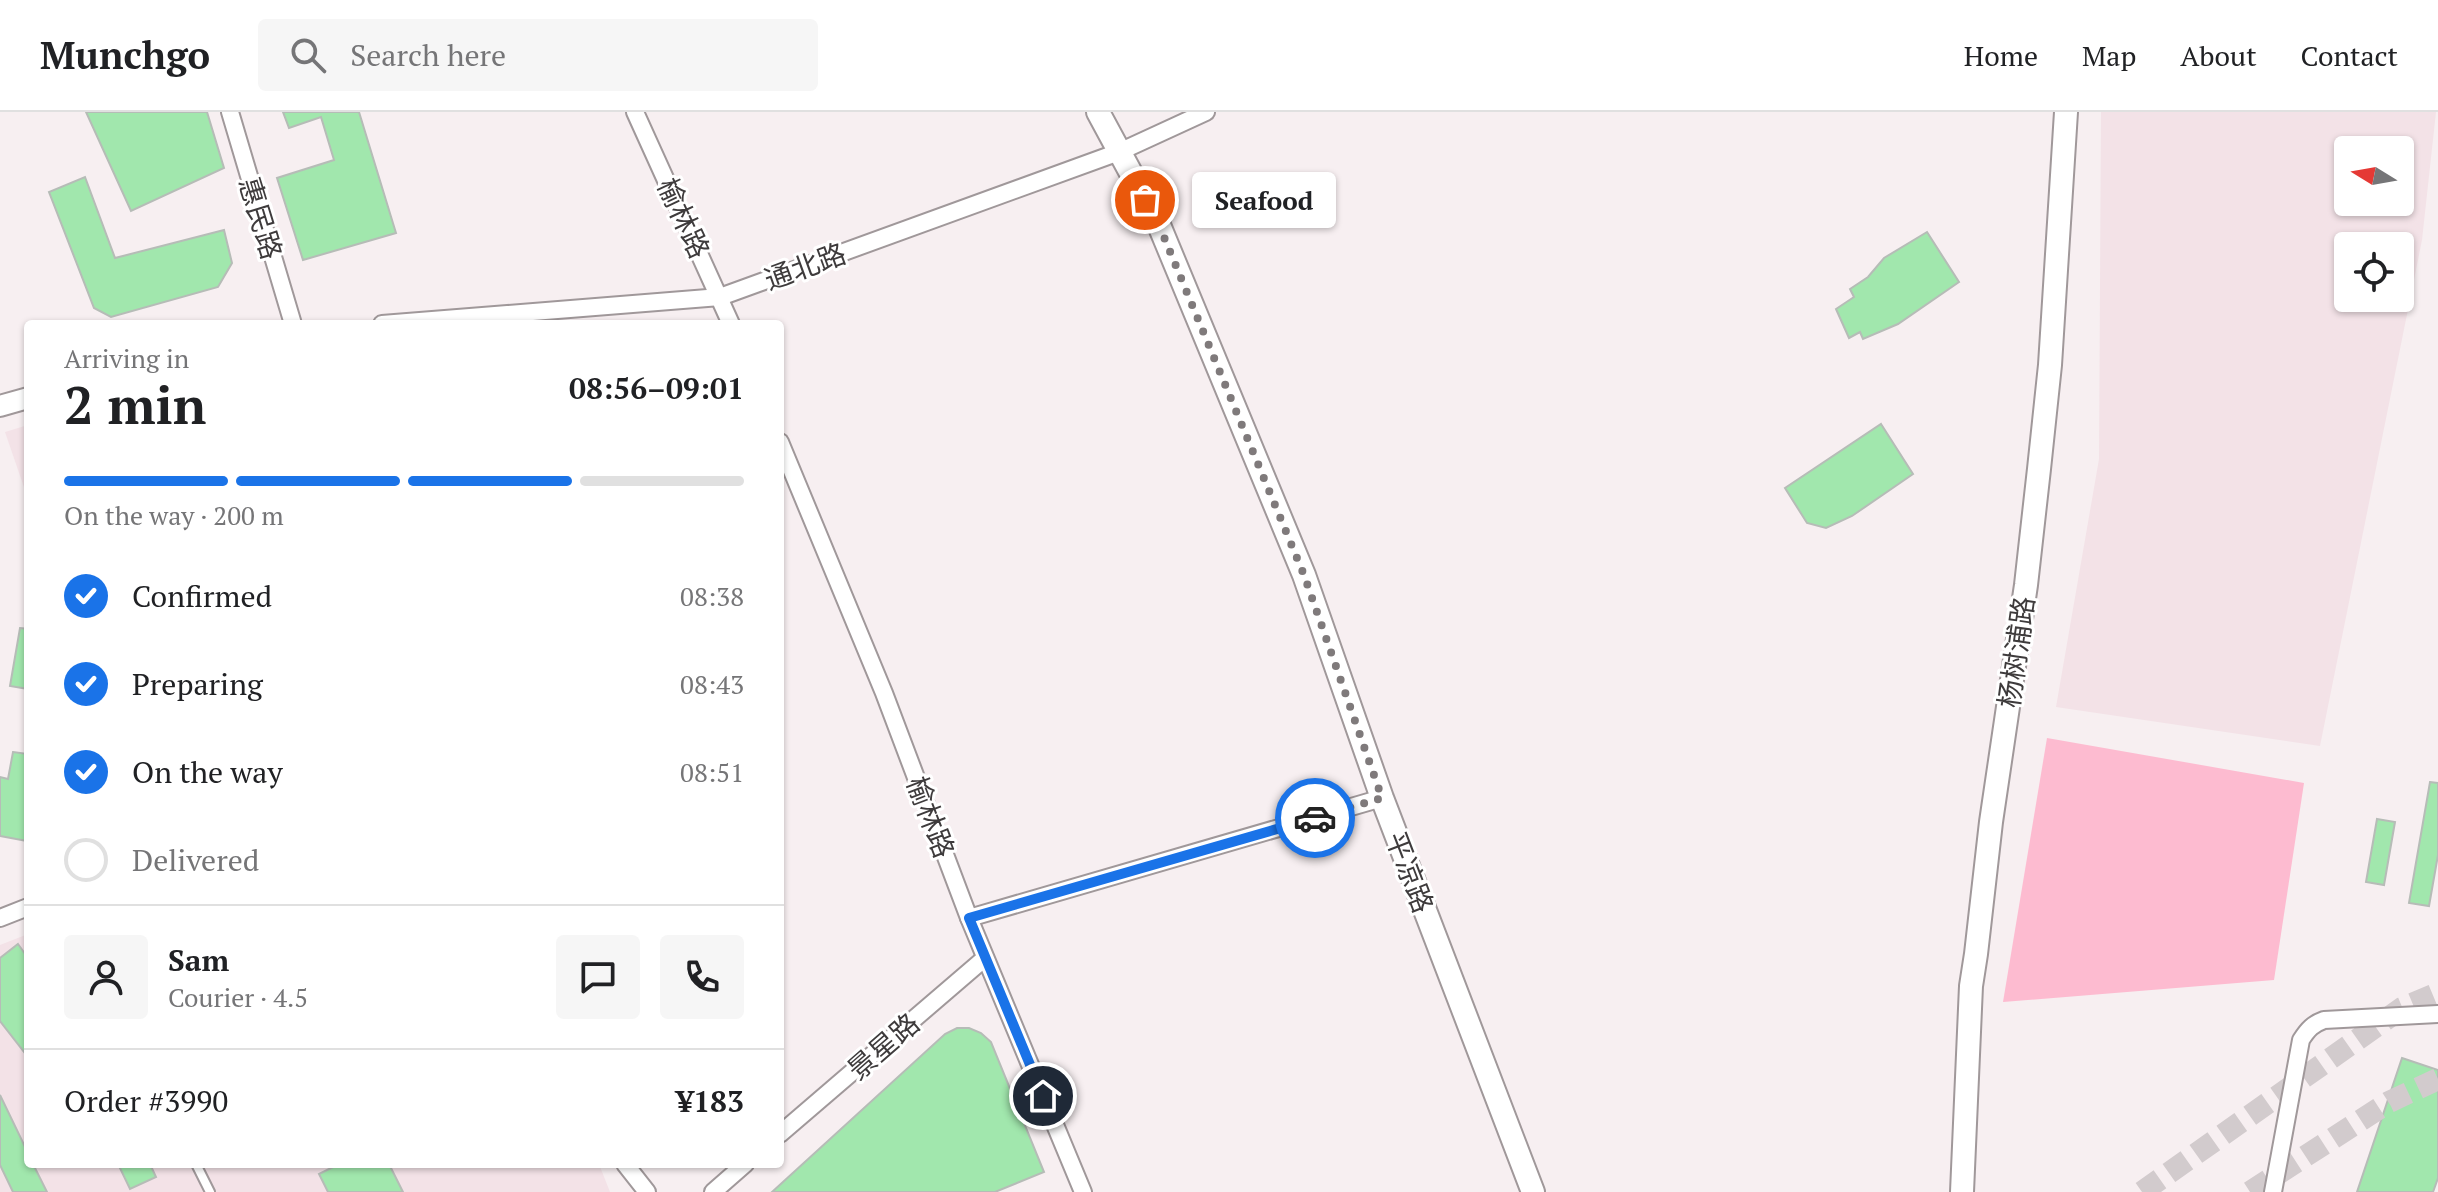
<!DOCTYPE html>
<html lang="en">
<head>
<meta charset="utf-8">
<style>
	body { margin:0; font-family:"PT Serif","Noto Sans SC",serif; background:#f6f6f6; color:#202124; height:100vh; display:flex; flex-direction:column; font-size:30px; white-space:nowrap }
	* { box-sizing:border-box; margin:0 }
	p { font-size:26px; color:#757577 }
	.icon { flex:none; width:44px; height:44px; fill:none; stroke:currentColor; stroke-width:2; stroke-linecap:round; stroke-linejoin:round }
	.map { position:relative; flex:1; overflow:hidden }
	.panel { position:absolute; left:24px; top:208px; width:760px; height:848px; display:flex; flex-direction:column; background:#fff; border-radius:8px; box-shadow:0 2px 6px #0004 }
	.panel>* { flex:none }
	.needle { width:52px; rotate:281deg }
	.buttons { position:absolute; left:2334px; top:24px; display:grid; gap:16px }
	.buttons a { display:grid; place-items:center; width:80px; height:80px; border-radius:8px; background:#fff; box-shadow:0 2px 6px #0004; font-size:40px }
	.pin { position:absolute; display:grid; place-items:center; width:68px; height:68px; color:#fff; margin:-34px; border:4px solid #fff; border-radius:50%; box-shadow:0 2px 8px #0007 }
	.courier { position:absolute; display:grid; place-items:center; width:80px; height:80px; margin:-40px; border:6px solid #1a73e8; border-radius:50%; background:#fff; color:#222; box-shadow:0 2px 10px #0007 }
	.bubble { position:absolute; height:56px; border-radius:8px; background:#fff; box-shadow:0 2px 6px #0004; font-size:26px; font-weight:700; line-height:56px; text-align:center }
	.overview em { font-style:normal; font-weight:700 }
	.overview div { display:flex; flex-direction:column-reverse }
	.overview { display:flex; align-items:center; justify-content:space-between; height:136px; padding:0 40px }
	h1 { font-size:52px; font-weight:700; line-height:60px }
	.bar { display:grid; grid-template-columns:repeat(4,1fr); gap:12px 8px; align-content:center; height:96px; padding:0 40px }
	.bar i { height:10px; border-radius:6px; background:#e0e0e0 }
	.bar .current { background:#1a73e8 }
	.bar p { grid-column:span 4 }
	.line { display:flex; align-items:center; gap:20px; padding:0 40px; border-top:2px solid #e0e0e0 }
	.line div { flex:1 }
	.round { display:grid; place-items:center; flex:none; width:84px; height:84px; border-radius:8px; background:#f6f6f6 }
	ol { padding:0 40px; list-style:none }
	li { display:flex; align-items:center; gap:24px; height:88px }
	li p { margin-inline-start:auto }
	li .icon { padding:8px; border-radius:50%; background:#1a73e8; color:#fff; stroke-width:4 }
	li:last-child { color:#757577 }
	li i { width:44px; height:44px; border:4px solid #e0e0e0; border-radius:50% }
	header { display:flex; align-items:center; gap:48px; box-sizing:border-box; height:112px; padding:0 40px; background:#fff; border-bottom:2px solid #e0e0e0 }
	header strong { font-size:38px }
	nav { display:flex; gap:44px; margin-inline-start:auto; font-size:28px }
	.search { width:560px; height:72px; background:#f6f6f6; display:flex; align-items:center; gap:20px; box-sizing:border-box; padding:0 28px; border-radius:8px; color:#757577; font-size:30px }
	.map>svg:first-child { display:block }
	.built { fill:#f3e2e7; fill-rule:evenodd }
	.green { fill:#fdbbd0 }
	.building { fill:#a1e7ad; stroke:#b6bcb7; stroke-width:2 }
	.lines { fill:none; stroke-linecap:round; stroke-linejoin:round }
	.secondary-tunnel { stroke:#d2cbcd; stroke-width:22; stroke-dasharray:22 11; stroke-linecap:butt }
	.service-casing { stroke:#a0989a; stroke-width:12 }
	.minor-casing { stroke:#a0989a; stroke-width:20 }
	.tertiary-casing { stroke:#a0989a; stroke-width:24 }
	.secondary-casing { stroke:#a0989a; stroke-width:26 }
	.service { stroke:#fff; stroke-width:8 }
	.minor { stroke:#fff; stroke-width:16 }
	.tertiary { stroke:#fff; stroke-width:20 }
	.secondary { stroke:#fff; stroke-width:22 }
	.done { stroke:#7f7a7b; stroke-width:8; stroke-dasharray:0 14.4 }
	.route { stroke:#1a73e8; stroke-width:10 }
	.labels { text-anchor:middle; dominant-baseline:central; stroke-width:6; stroke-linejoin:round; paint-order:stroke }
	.street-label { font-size:28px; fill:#3e3b3c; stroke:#fff }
</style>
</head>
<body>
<header>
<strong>Munchgo</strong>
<div class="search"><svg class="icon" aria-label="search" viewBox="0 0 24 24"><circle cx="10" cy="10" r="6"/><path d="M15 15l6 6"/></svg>Search here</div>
<nav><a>Home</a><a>Map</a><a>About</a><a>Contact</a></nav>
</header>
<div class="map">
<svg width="2438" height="1080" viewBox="0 0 2438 1080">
	<rect width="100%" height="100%" fill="#f7eff1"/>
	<g class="built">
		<path d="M 2101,0 L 2436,0 L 2422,128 L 2320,634 L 2056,595 L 2099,347 ZM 2348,38 L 2400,38 L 2400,90 L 2348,90 ZM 2348,134 L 2400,134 L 2400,186 L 2348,186 Z"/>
		<path d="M 28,313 L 28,387 L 5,320 Z"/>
		<path d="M 28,822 L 28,1052 L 599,1052 L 610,1080 L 0,1080 L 0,833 Z"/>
	</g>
	<path class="green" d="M 2047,626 L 2304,671 L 2274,868 L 2003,890 Z"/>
	<g class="building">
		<path d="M 86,0 L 207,0 L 224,56 L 131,99 Z"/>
		<path d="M 283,0 L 359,0 L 396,121 L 303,148 L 277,66 L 334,48 L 321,5 L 289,16 Z"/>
		<path d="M 85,65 L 115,146 L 224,118 L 232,151 L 218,175 L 111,205 L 94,196 L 49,80 Z"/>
		<path d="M 1927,120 L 1959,170 L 1898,212 L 1863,227 L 1860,220 L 1849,226 L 1836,197 L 1854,185 L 1850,177 L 1868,165 L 1884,146 Z"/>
		<path d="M 1881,312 L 1913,362 L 1852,404 L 1826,416 L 1807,411 L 1785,376 Z"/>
		<path d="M 20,516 L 28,517 L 28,577 L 10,574 Z"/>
		<path d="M 13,640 L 28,642 L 27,729 L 0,724 L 0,665 L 8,667 Z"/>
		<path d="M 2430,670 L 2438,671 L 2438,743 L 2429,794 L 2409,791 Z"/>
		<path d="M 2377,707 L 2395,710 L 2384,773 L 2366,770 Z"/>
		<path d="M 18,832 L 28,846 L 28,945 L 0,909 L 0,846 Z"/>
		<path d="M 957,916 L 969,916 L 981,921 L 991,930 L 1044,1060 L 995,1080 L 772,1080 L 945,922 Z"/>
		<path d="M 2402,946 L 2438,958 L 2438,1066 L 2433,1080 L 2357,1080 Z"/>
		<path d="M 0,983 L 28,1041 L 28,1052 L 33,1052 L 47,1080 L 13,1080 L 0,1053 Z"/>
		<path d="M 118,1052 L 150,1052 L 156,1065 L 130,1077 Z"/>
		<path d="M 339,1052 L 389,1052 L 403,1080 L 328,1080 L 319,1062 Z"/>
	</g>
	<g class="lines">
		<g class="secondary-tunnel">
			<path d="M 2142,1080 L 2402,896 L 2438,881"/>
			<path d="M 2250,1080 L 2389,990 L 2438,967"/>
		</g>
		<defs>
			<path id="service" d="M 196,1052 L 210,1080"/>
			<g id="minor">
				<path d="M 230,0 L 293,212"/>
				<path d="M 635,0 L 731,212"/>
				<path d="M 382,212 L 720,185 L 1119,40 L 1206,0"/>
				<path d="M 780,330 L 884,581 L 969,806 L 1083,1080"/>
				<path d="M 0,806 L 28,795"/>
				<path d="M 969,806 L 1382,686"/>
				<path d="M 780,1022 L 985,846"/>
				<path d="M 625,1052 L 647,1080"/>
				<path d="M 713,1080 L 745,1052"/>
				<path d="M 2273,1080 L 2301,928 C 2308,917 2313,912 2324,908 L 2438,902"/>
			</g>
			<path id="tertiary" d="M 0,294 L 28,286"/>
			<g id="secondary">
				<path d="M 1098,0 L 1159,113 L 1304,463 L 1382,686 L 1533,1080"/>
				<path d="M 1962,1080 L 1971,874 L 1976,842 L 1991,710 L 2026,473 L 2039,357 L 2050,253 L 2066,0"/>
			</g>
		</defs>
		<use href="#service" class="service-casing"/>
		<use href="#minor" class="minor-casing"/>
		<use href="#tertiary" class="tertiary-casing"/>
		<use href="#secondary" class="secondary-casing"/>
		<use href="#service" class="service"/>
		<use href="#minor" class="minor"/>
		<use href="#tertiary" class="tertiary"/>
		<use href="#secondary" class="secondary"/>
	</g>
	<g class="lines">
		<path class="done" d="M 1145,88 L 1159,113 L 1304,463 L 1382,686 L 1315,706"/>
		<path class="route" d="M 1043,984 L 969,806 L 1315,706"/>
	</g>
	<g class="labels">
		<g class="street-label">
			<text transform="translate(261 106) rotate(73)">惠民路</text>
			<text transform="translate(684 106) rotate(65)">榆林路</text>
			<text transform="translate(805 154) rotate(-20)">通北路</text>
			<text transform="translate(2016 540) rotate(-82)">杨树浦路</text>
			<text transform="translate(931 705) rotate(69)">榆林路</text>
			<text transform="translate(1410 760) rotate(69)">平凉路</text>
			<text transform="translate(883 934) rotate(-41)">景星路</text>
		</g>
	</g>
</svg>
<div class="buttons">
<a><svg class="needle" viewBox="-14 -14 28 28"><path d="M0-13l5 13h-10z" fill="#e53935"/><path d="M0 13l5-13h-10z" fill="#757577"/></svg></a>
<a><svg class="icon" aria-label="locate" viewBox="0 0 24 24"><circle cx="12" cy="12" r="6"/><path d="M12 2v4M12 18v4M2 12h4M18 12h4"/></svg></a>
</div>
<div class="pin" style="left:1145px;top:88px;background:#ea580c"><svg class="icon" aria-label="bag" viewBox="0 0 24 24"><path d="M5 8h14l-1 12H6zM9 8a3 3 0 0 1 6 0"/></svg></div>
<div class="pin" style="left:1043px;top:984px;background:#1f2937"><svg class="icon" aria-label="home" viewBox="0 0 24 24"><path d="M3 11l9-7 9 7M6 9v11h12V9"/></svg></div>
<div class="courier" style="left:1315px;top:706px"><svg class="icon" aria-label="car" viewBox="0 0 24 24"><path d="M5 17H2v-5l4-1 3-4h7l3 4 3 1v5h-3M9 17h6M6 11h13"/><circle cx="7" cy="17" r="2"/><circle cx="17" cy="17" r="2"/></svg></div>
<div class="bubble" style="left:1192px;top:60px;width:144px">Seafood</div>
<section class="panel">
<div class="overview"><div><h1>2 min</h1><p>Arriving in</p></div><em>08:56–09:01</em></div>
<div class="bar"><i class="current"></i><i class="current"></i><i class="current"></i><i></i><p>On the way · 200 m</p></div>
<ol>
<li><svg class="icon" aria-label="check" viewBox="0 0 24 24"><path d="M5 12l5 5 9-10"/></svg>Confirmed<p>08:38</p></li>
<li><svg class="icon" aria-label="check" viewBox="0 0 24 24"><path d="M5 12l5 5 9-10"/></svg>Preparing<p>08:43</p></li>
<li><svg class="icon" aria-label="check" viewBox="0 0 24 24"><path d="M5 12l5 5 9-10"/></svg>On the way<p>08:51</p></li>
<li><i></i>Delivered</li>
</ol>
<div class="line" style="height:144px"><a class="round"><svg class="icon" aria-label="person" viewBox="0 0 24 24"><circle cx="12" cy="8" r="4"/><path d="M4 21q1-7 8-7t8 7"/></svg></a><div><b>Sam</b><p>Courier · 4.5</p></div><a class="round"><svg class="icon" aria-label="chat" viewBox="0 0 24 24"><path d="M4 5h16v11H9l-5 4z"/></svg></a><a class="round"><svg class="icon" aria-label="phone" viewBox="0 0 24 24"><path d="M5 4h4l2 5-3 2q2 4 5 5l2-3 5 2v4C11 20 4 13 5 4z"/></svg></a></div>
<div class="line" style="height:104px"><div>Order #3990</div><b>¥183</b></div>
</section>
</div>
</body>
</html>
